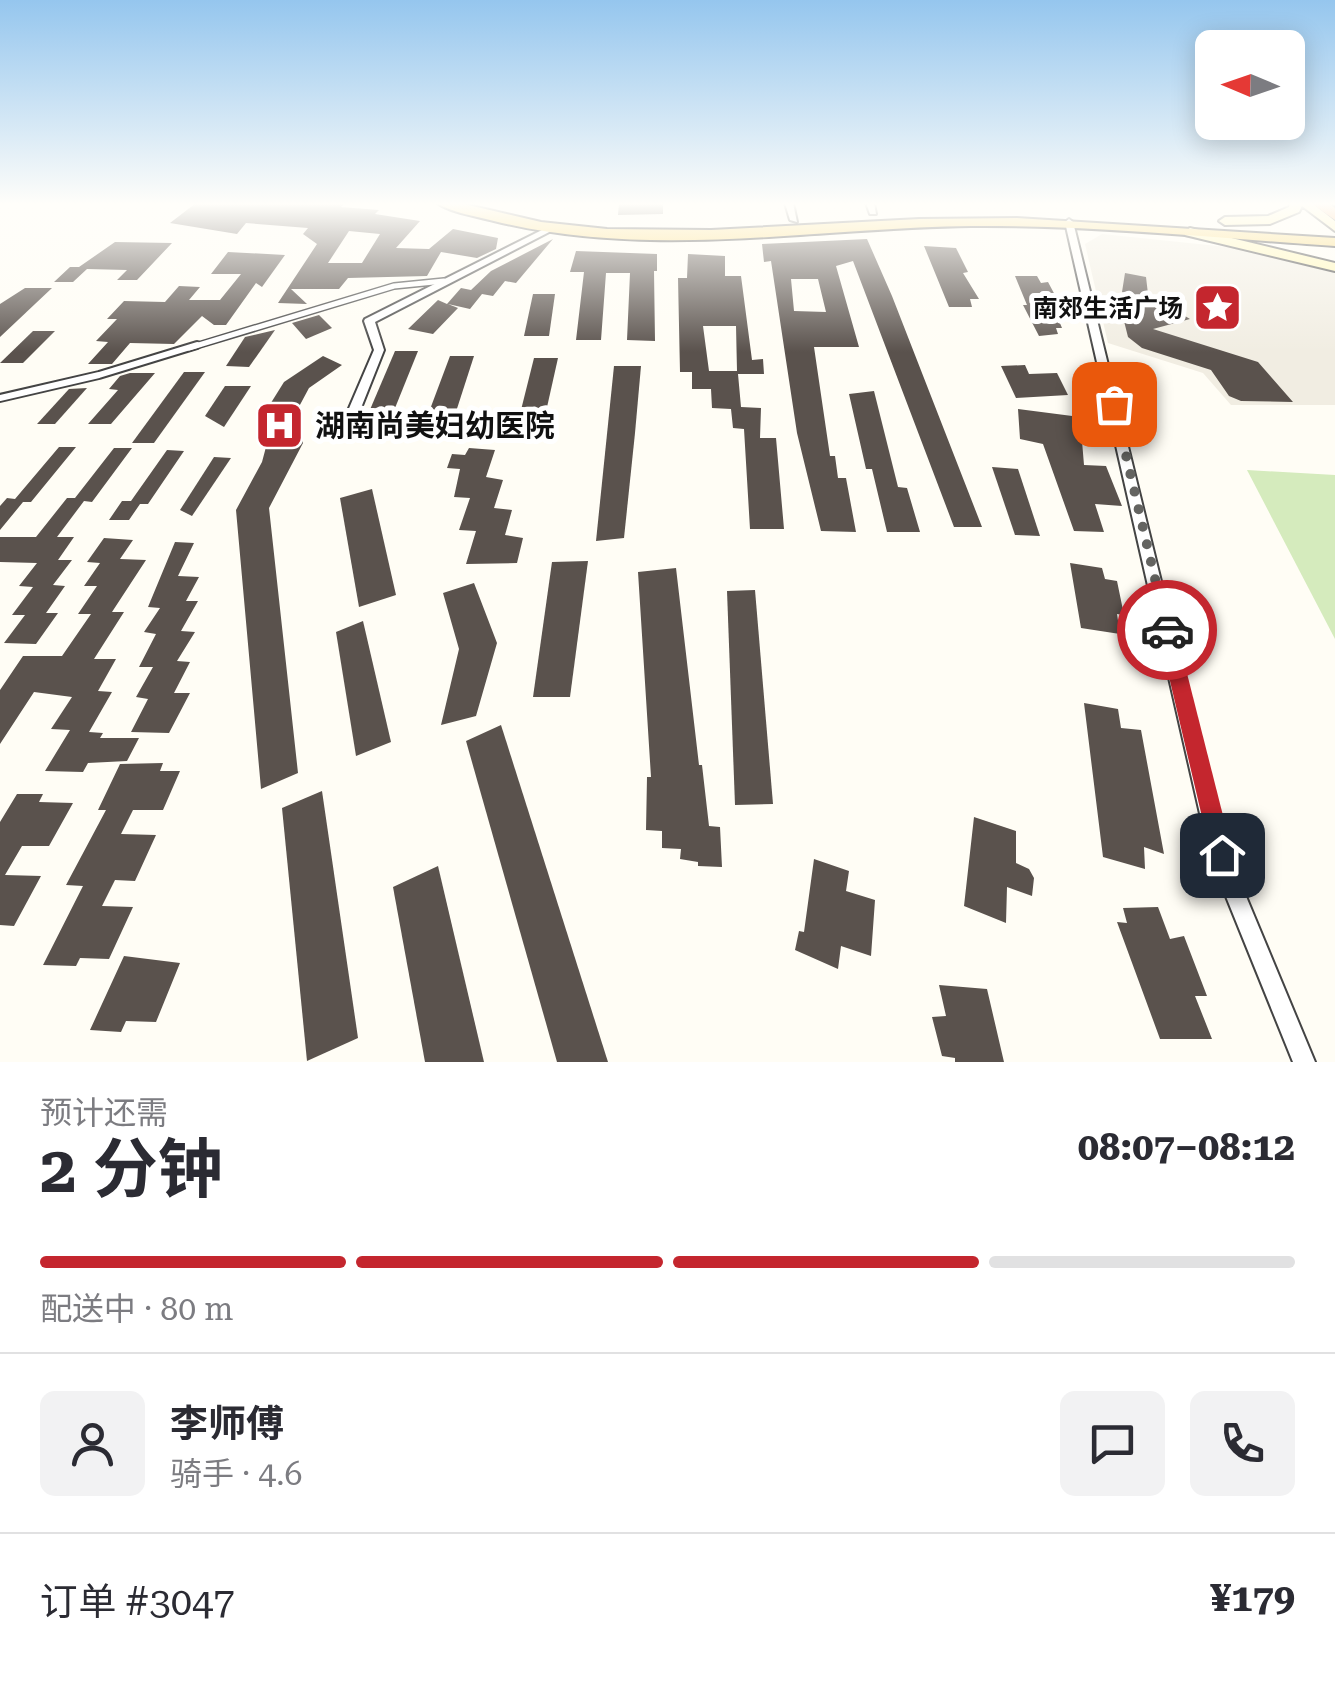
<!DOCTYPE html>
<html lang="zh">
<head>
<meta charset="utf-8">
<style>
	body { margin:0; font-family:"Roboto Serif","Noto Sans SC",serif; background:#f2f2f3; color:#2b2b33; height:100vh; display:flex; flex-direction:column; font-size:38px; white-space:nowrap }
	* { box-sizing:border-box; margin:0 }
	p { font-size:32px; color:#7c7c81 }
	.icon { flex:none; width:55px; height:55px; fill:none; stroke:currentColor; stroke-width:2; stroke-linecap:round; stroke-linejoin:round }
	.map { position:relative; height:1062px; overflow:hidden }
	.side { display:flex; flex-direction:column; background:#fff; flex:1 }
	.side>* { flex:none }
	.needle { width:65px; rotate:272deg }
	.tools { position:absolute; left:1195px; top:30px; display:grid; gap:20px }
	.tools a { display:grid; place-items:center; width:110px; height:110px; border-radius:15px; background:#fff; box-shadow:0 5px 25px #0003; font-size:50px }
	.pin { position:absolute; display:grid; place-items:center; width:85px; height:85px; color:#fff; margin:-42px; border-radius:20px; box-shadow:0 5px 15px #0006 }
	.courier { position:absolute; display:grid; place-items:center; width:100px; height:100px; margin:-50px; border:8px solid #c4262e; border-radius:50%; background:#fff; color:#222; box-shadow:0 2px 12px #0007 }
	.head em { font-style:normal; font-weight:700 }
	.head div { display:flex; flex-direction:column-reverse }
	.head { display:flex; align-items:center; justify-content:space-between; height:170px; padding:0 40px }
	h1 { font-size:65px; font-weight:700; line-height:75px }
	.bar { display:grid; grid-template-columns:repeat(4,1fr); gap:15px 10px; align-content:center; height:120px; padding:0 40px }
	.bar i { height:12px; border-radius:8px; background:#e1e1e2 }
	.bar .on { background:#c4262e }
	.bar p { grid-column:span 4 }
	.line { display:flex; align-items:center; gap:25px; padding:0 40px; border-top:2px solid #e1e1e2 }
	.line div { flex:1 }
	.round { display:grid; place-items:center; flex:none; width:105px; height:105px; border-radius:15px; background:#f2f2f3 }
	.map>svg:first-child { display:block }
	.green { fill:#d5ebbd }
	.plaza { fill:#f1ede2 }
	.building { fill:#5a524d; fill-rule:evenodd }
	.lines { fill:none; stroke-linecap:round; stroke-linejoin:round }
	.lane-far1-casing { stroke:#444; stroke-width:8 }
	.lane-casing { stroke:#444; stroke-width:10 }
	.street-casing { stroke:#444; stroke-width:4 }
	.secondary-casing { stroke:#333; stroke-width:4 }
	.primary-casing { stroke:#222; stroke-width:4 }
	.highway-casing { stroke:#222; stroke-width:4 }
	.lane-far1 { stroke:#fff; stroke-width:5 }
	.lane { stroke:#fff; stroke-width:6 }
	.street { fill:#fff; fill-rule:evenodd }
	.secondary { fill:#fff6b0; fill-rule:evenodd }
	.primary { fill:#f9d66b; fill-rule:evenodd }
	.highway { fill:#f5a25d; fill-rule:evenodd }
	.route { fill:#c4262e }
	.done { stroke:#646461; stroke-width:10; stroke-dasharray:0 18 }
	.labels { text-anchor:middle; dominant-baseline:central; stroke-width:10; stroke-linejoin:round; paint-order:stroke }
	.far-poi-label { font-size:25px; font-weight:bold; fill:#111; stroke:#fff; text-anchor:end }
	.poi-label { font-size:30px; font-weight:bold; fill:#111; stroke:#fff; text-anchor:start }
</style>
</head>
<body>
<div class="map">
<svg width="1335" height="1062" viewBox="0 0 1335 1062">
	<rect width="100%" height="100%" fill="#fffdf5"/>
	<path class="green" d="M 1247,470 L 1335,475 L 1335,639 Z"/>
	<path class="plaza" d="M 1102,234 L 1237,248 L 1335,273 L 1335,405 L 1231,405 L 1203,373 L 1108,343 L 1085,244 Z"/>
	<g class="building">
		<path d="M 196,203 L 345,203 L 341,207 L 379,210 L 375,214 L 420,221 L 396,248 L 429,249 L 453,229 L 498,238 L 496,249 L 477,258 L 441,252 L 427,276 L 348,278 L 339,289 L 291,289 L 307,304 L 278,303 L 317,244 L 303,234 L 308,228 L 246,223 L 237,234 L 170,223 ZM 349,231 L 380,234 L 362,263 L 328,263 Z"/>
		<path d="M 619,203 L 663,203 L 663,214 L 618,215 Z"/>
		<path d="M 553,239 L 516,283 L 505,281 L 493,296 L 482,294 L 470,309 L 448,304 L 458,308 L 433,334 L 408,329 L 438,300 L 447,304 L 461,288 L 471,290 L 491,271 Z"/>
		<path d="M 867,239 L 892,296 L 982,527 L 954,527 L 853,261 L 836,266 L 859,347 L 814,347 L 830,456 L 835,456 L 838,478 L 846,478 L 856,532 L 821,531 L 797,433 L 771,261 L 764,262 L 762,244 ZM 791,279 L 818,279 L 826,312 L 794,311 Z"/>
		<path d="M 115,242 L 172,243 L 137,280 L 117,280 L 127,270 L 87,269 L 73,282 L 54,282 L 70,267 L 79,267 Z"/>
		<path d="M 924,246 L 956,248 L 968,272 L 963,273 L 979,299 L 970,299 L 972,307 L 949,307 Z"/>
		<path d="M 576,251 L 657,254 L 657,271 L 654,271 L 655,341 L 627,340 L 630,273 L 606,273 L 601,340 L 576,340 L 584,272 L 570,272 Z"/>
		<path d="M 228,252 L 285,255 L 262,287 L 256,283 L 226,325 L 214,325 L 202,316 L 174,344 L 130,343 L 112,364 L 88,364 L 108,342 L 96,341 L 117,319 L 107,319 L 124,301 L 165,302 L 179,286 L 200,287 L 189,300 L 220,300 L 241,274 L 211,274 Z"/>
		<path d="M 688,254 L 725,256 L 725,276 L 741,276 L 752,360 L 763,359 L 764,374 L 738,374 L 741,407 L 761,408 L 760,438 L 776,438 L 784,529 L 750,529 L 744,429 L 733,428 L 731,409 L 712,408 L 711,389 L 692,389 L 692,372 L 680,372 L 678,278 L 687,278 ZM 703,326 L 736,326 L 737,371 L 709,371 Z"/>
		<path d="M 1125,273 L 1146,277 L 1148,294 L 1190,319 L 1153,329 L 1258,362 L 1293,402 L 1241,401 L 1229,396 L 1211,370 L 1142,348 L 1128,337 L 1122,313 L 1140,312 L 1122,292 Z"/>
		<path d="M 1015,276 L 1037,276 L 1041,283 L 1048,282 L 1056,297 L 1050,299 L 1062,328 L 1056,328 L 1058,334 L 1039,336 L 1023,305 L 1027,305 Z"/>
		<path d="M 25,288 L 52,288 L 0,337 L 0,304 Z"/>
		<path d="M 533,294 L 555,294 L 549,336 L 524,336 Z"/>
		<path d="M 319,315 L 332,328 L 306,339 L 292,323 Z"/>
		<path d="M 275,330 L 249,367 L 226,366 L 245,337 Z"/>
		<path d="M 33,331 L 55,331 L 23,363 L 0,363 Z"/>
		<path d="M 395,351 L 418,351 L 391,418 L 366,419 Z"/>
		<path d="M 323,356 L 342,365 L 309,388 L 294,416 L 303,443 L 269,508 L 298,773 L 261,789 L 236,510 L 262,462 L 266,447 L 261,425 L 264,414 L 284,382 Z"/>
		<path d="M 450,356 L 474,356 L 453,421 L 426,420 Z"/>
		<path d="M 534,358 L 558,358 L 541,434 L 515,434 Z"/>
		<path d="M 1025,365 L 1029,374 L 1057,373 L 1068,395 L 1016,398 L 1001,366 Z"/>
		<path d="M 614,366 L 641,366 L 635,433 L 624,538 L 596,541 Z"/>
		<path d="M 184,372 L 205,372 L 154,443 L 132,443 Z"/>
		<path d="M 130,373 L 155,373 L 111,424 L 88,424 L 118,390 L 109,389 L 120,376 Z"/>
		<path d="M 225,386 L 251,386 L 224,427 L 205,416 Z"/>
		<path d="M 87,388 L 55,424 L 37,424 L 69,389 Z"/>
		<path d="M 874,391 L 898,487 L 907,488 L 920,532 L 887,532 L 872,469 L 866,469 L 849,394 Z"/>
		<path d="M 1018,409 L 1080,417 L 1084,465 L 1106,466 L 1122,506 L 1095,504 L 1104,532 L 1074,531 L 1043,444 L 1020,439 Z"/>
		<path d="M 59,447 L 76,447 L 31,502 L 23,502 L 0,530 L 0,506 L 7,498 L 15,499 Z"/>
		<path d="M 114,448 L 132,448 L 92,502 L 84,501 L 57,537 L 74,537 L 58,560 L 72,560 L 53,585 L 65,586 L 46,613 L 58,613 L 36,644 L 4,643 L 25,615 L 12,615 L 33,587 L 19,586 L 37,563 L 0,562 L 0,537 L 36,537 L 67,498 L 75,498 Z"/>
		<path d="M 469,448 L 495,450 L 486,477 L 503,480 L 494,508 L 512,510 L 505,535 L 523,538 L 517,563 L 466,564 L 476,531 L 459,530 L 470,498 L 454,497 L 460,469 L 447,468 L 452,454 L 465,455 Z"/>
		<path d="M 167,450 L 184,451 L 148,504 L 140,504 L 129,520 L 109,520 L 122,501 L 131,501 Z"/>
		<path d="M 214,457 L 231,458 L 192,516 L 180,510 Z"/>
		<path d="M 992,467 L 1018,469 L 1040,536 L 1015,535 Z"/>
		<path d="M 372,489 L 396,595 L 359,607 L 340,498 Z"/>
		<path d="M 104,538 L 133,540 L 120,559 L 146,560 L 112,612 L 124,612 L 94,659 L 116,659 L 98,691 L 112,692 L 89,732 L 103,733 L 100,738 L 139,738 L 127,761 L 88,763 L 83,772 L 45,771 L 70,730 L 51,729 L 72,697 L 34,692 L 0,744 L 0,690 L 23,656 L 62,656 L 91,614 L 78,614 L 97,586 L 84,586 L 100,563 L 87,562 Z"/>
		<path d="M 175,542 L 194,543 L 178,576 L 199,577 L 186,601 L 198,601 L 181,631 L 195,632 L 177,661 L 190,662 L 174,693 L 190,693 L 169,733 L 131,732 L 148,699 L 136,697 L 153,667 L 139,667 L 156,634 L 144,632 L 160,608 L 148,607 Z"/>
		<path d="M 588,561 L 570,697 L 533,697 L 552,562 Z"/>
		<path d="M 1070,563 L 1102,568 L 1105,579 L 1117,581 L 1124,615 L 1117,614 L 1120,634 L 1081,628 Z"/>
		<path d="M 676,568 L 699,765 L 702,765 L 709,826 L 720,827 L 722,867 L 698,866 L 698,862 L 680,859 L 681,849 L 662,848 L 662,831 L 646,830 L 647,777 L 651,777 L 638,572 Z"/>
		<path d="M 474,583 L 497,643 L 476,716 L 441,725 L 459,649 L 443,593 Z"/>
		<path d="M 755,590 L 773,804 L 735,805 L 727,591 Z"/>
		<path d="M 363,621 L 391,742 L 356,756 L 336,632 Z"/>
		<path d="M 1084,703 L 1118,709 L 1121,728 L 1141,730 L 1164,854 L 1144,847 L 1145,869 L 1103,857 Z"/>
		<path d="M 501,725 L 608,1062 L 557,1062 L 466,741 Z"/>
		<path d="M 163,763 L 160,771 L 180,771 L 163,810 L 133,810 L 121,834 L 156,835 L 135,881 L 115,880 L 102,906 L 133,907 L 109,959 L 80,958 L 76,966 L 43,965 L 83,886 L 66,885 L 106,810 L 98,810 L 120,764 Z"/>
		<path d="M 322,791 L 358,1038 L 307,1061 L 282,808 Z"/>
		<path d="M 17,794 L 43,794 L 39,802 L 73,803 L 49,846 L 22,846 L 5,875 L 41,876 L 14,926 L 0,925 L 0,822 Z"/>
		<path d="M 974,817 L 1016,831 L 1016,863 L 1029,869 L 1034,878 L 1032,896 L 1007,887 L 1006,923 L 964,906 Z"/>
		<path d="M 814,859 L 849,871 L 846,891 L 875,900 L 871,956 L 841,946 L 838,969 L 795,950 L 799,931 L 804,932 Z"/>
		<path d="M 438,866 L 484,1062 L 425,1062 L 393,887 Z"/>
		<path d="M 1158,907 L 1170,939 L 1184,936 L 1207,996 L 1195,996 L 1212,1039 L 1160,1039 L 1117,922 L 1127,923 L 1123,908 Z"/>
		<path d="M 124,956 L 180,963 L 156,1022 L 126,1021 L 121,1032 L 90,1030 Z"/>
		<path d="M 939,985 L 987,989 L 1004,1062 L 955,1062 L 955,1058 L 942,1056 L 932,1017 L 946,1016 Z"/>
	</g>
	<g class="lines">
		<defs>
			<path id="lane-far1" d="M 189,348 L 394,286 L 444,281"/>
			<path id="lane" d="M 0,398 L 99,375 L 197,345"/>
			<g id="street">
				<path d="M 785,203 L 793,203 L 797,222 L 790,220 Z"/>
				<path d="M 866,203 L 874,203 L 876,214 L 870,214 Z"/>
				<path d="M 1069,219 L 1073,222 L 1219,818 L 1245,894 L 1315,1062 L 1293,1062 L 1225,894 L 1201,818 L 1065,222 Z"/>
				<path d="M 548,227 L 555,229 L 375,322 L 384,350 L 355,423 L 502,425 L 506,426 L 508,429 L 506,432 L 343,430 L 341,427 L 374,350 L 364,321 L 365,319 Z"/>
			</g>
			<g id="secondary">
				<path d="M 1290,203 L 1312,203 L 1335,221 L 1335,231 L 1302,206 L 1299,212 L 1270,224 L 1225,225 L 1219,221 L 1225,217 L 1268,216 L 1289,207 Z"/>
				<path d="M 1190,228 L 1335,263 L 1335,271 L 1185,235 L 1184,232 Z"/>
			</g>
			<path id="primary" d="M 437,203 L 460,203 L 541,222 L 607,229 L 711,230 L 919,219 L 1017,218 L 1335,238 L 1335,246 C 1214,238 1093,225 971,226 C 813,228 650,260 494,221 C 476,216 452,213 437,203 Z"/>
			<path id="highway" d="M 1311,203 L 1329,203 L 1335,208 L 1335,220 Z"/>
		</defs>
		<use href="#lane-far1" class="lane-far1-casing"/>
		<use href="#lane" class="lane-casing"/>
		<use href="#street" class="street-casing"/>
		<use href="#secondary" class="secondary-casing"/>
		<use href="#primary" class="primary-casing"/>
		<use href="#highway" class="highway-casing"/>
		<use href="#lane-far1" class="lane-far1"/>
		<use href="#lane" class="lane"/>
		<use href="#street" class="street"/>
		<use href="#secondary" class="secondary"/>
		<use href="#primary" class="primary"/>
		<use href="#highway" class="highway"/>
	</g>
	<linearGradient id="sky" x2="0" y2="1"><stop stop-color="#95c6ee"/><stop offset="0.58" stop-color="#fffefa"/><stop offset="1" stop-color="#fffefa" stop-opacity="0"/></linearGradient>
	<rect width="1335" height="352" fill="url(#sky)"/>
	<path class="route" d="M 1167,623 L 1176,630 L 1233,855 L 1230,863 L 1222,866 L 1214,863 L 1211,855 L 1158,630 Z"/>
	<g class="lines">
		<path class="done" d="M 1114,404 L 1167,630"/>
	</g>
	<defs>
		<symbol id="sight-square" viewBox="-11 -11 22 22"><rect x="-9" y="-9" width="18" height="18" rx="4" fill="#c4262e" stroke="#fff"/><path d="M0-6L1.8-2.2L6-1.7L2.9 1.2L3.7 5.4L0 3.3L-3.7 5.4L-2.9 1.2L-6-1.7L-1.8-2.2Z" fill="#fff"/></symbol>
		<symbol id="hospital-square" viewBox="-11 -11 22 22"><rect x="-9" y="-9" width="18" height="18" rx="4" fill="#c4262e" stroke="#fff"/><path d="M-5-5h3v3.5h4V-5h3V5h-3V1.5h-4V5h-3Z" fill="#fff"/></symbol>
	</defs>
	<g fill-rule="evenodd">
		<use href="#sight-square" x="1190" y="280" width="55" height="55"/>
		<use href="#hospital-square" x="252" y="398" width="55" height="55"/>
	</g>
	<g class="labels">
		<g class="far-poi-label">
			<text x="1183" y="308">南郊生活广场</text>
		</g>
		<g class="poi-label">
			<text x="315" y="425">湖南尚美妇幼医院</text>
		</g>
	</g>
</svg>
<div class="tools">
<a><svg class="needle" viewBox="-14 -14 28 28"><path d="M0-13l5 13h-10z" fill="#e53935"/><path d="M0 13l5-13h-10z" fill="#7c7c81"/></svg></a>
</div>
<div class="pin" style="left:1114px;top:404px;background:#ea580c"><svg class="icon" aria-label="bag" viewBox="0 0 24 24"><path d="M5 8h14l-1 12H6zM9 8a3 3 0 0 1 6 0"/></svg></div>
<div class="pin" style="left:1222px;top:855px;background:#1f2937"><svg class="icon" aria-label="home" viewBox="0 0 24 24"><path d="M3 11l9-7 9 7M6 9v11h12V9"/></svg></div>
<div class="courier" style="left:1167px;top:630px"><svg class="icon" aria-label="car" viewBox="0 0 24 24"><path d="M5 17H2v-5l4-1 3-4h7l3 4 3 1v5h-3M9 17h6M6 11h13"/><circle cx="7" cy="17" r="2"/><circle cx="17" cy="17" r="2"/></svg></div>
</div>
<section class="side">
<div class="head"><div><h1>2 分钟</h1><p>预计还需</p></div><em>08:07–08:12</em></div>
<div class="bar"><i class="on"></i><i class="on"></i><i class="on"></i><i></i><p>配送中 · 80 m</p></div>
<div class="line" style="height:180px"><a class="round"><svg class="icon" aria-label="person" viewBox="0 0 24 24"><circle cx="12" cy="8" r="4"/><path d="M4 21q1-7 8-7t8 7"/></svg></a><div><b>李师傅</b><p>骑手 · 4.6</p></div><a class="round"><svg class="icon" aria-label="chat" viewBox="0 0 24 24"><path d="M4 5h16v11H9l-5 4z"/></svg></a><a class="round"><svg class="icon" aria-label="phone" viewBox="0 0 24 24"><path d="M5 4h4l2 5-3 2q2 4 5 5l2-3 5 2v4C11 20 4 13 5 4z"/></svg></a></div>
<div class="line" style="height:130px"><div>订单 #3047</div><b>¥179</b></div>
</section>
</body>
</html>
